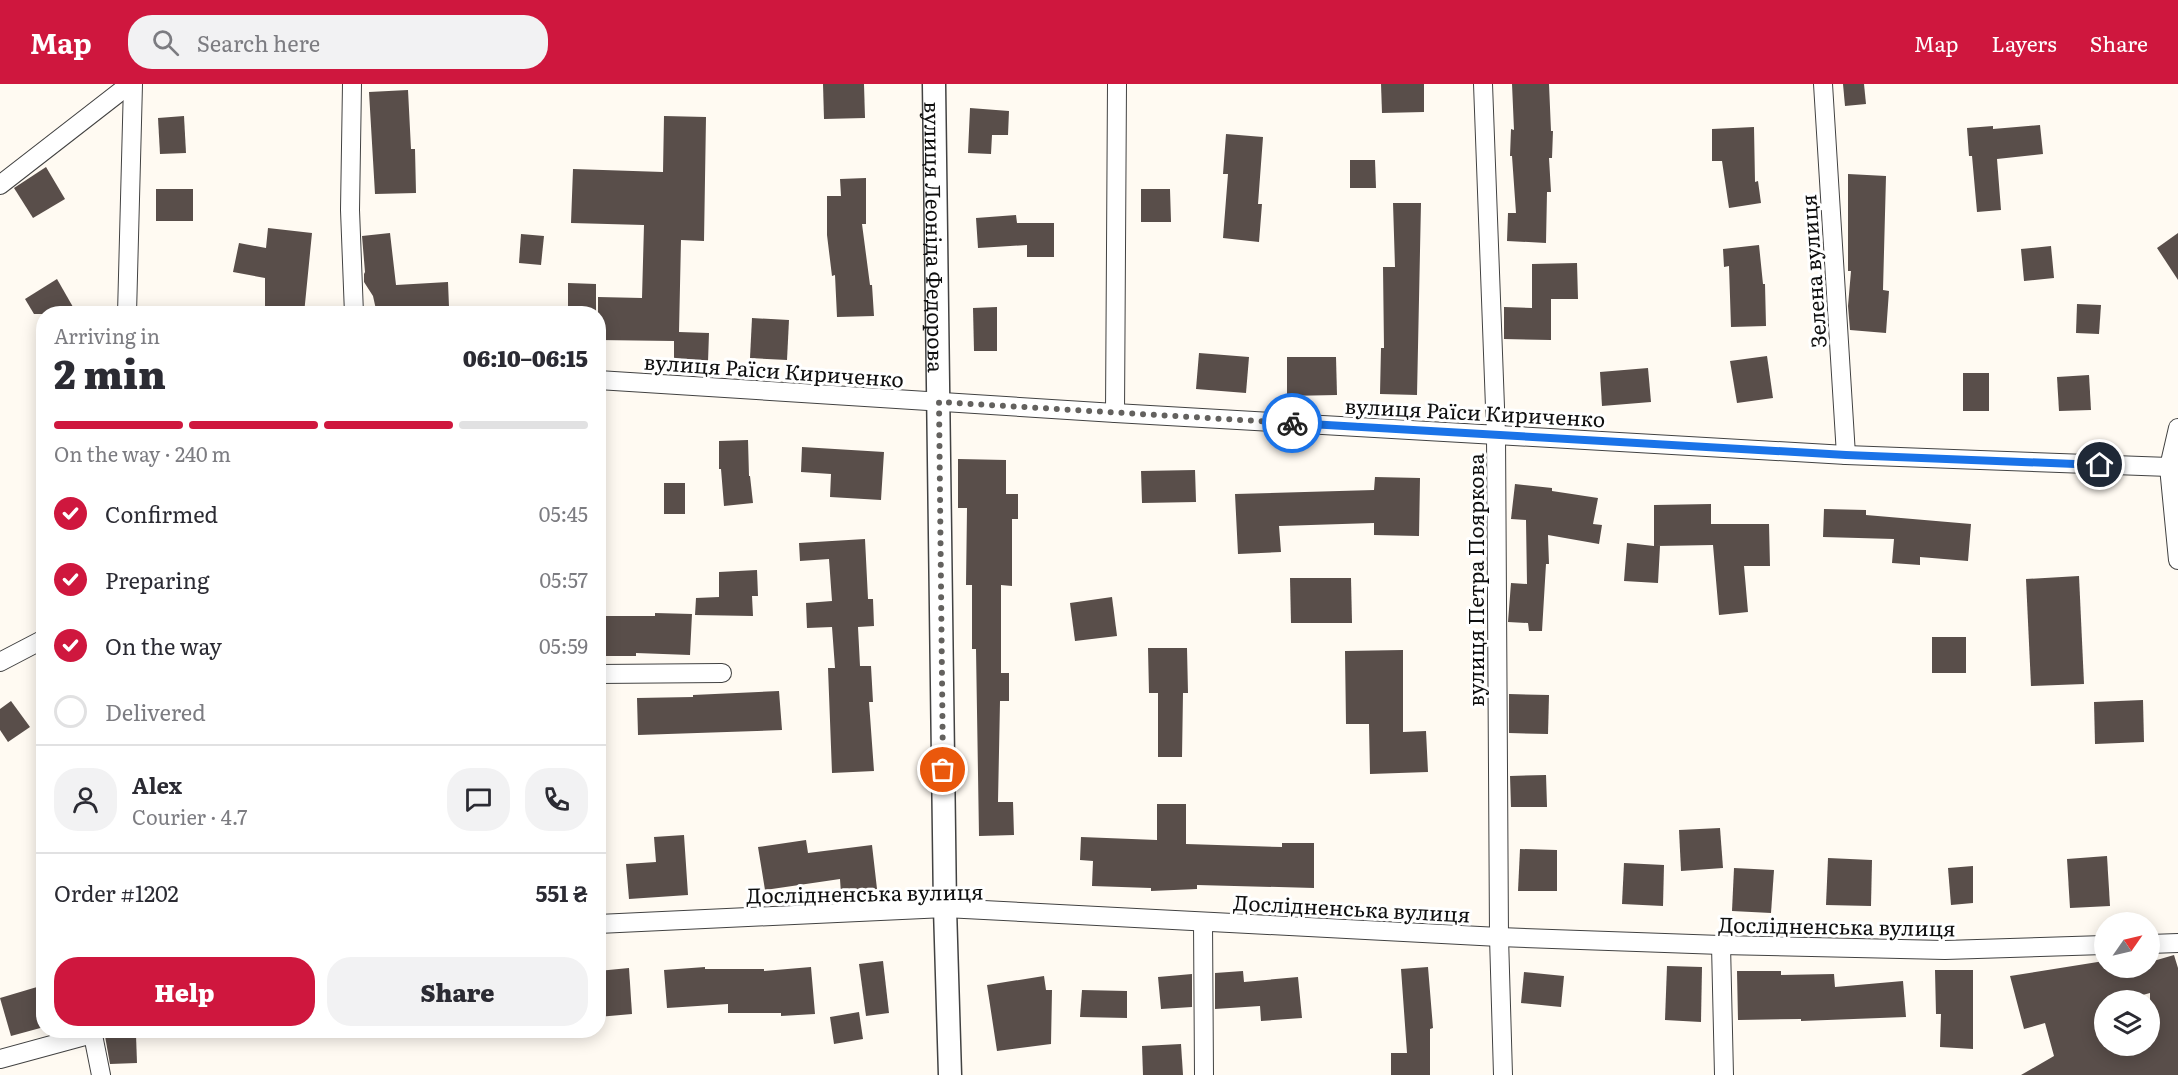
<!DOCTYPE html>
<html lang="en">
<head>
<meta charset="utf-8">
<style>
	body { margin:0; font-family:Literata,serif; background:#f2f2f3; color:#2b2b33; height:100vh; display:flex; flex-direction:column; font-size:22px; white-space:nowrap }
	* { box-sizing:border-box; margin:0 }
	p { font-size:20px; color:#7c7c81 }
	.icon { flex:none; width:33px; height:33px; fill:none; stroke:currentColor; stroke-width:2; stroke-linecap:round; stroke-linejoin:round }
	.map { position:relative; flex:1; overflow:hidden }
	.sheet { position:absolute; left:36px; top:222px; width:570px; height:732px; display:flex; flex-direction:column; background:#fff; border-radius:24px; box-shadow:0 3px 15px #0003 }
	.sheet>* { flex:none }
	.needle { width:39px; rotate:56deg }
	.tools { position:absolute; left:2094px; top:828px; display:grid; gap:12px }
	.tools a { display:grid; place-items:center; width:66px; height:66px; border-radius:50%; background:#fff; box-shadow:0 3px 15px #0003; font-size:30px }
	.pin { position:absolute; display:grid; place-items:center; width:51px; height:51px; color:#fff; margin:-26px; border:3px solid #fff; border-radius:50%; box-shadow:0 2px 6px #0007 }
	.courier { position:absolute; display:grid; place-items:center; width:60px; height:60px; margin:-30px; border:4px solid #1a73e8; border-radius:50%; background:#fff; color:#222; box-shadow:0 2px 8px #0007 }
	.head em { font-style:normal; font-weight:800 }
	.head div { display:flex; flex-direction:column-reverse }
	.head { display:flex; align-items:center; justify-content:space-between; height:102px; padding:0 18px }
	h1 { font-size:39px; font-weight:800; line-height:45px }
	.bar { display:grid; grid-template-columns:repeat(4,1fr); gap:9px 6px; align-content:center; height:72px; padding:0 18px }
	.bar i { height:8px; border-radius:4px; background:#e1e1e2 }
	.bar .selected { background:#cf173e }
	.bar p { grid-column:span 4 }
	.line { display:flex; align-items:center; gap:15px; padding:0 18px; border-top:2px solid #e1e1e2 }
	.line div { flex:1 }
	.round { display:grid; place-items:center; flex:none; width:63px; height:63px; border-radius:24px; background:#f2f2f3 }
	ol { padding:0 18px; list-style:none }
	li { display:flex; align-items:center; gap:18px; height:66px }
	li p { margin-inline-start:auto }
	li .icon { padding:6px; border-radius:50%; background:#cf173e; color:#fff; stroke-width:4 }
	li:last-child { color:#7c7c81 }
	li i { width:33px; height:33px; border:3px solid #e1e1e2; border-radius:50% }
	.action { display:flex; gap:12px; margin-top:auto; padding:12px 18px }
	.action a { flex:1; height:69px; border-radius:24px; background:#cf173e; color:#fff; font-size:24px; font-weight:800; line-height:69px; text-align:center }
	.action a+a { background:#f2f2f3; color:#2b2b33 }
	header { display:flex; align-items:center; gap:36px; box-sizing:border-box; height:84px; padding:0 30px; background:#cf173e; color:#fff }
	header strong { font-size:28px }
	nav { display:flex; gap:33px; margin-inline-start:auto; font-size:21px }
	.search { width:420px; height:54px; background:#f2f2f3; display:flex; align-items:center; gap:15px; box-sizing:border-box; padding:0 21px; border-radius:24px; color:#7c7c81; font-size:22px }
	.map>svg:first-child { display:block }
	.building { fill:#594e4a; fill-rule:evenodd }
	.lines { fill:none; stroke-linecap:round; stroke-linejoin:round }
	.minor-casing { stroke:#424242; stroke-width:20 }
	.tertiary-casing { stroke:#424242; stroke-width:25 }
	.minor { stroke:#fff; stroke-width:18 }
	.tertiary { stroke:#fff; stroke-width:22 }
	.done { stroke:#63615e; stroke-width:6; stroke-dasharray:0 10.8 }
	.route { stroke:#1a73e8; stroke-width:8 }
	.labels { text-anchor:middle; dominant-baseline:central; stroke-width:6; stroke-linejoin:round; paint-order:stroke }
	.street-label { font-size:21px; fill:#0f0f0f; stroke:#fff }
</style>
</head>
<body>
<header>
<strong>Map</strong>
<div class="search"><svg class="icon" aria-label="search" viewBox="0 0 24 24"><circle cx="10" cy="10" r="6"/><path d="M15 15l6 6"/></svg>Search here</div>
<nav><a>Map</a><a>Layers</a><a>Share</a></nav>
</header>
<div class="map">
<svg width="2178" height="991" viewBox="0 0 2178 991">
	<rect width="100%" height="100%" fill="#fffaf2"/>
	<g class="building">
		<path d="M 823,0 L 864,0 L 865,34 L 824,35 Z"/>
		<path d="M 1381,0 L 1424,0 L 1424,28 L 1382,29 Z"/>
		<path d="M 1512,0 L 1549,0 L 1551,47 L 1553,47 L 1552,74 L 1549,74 L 1551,108 L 1547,108 L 1546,159 L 1507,157 L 1508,129 L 1516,129 L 1512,72 L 1510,72 L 1511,45 L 1514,46 Z"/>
		<path d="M 1843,0 L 1864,0 L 1866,20 L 1845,22 Z"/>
		<path d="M 408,6 L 411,65 L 415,65 L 416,109 L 375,110 L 369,8 Z"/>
		<path d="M 970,24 L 1009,27 L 1008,51 L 992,51 L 991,70 L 968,69 Z"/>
		<path d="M 184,32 L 186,69 L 160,70 L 158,34 Z"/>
		<path d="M 664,32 L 706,33 L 704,157 L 681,156 L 679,248 L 709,249 L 708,278 L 674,277 L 674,257 L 598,256 L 598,213 L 642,214 L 644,141 L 571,139 L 573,85 L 663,88 Z"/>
		<path d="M 2040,41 L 2043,70 L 1997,75 L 2001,126 L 1977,128 L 1972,72 L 1969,72 L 1967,44 L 1993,42 L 1993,45 Z"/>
		<path d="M 1754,43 L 1755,98 L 1758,97 L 1761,119 L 1729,124 L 1722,77 L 1712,77 L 1712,45 Z"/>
		<path d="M 1226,50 L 1263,53 L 1258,120 L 1262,120 L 1259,158 L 1223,154 L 1228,90 L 1223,90 Z"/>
		<path d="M 1350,76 L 1375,76 L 1376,104 L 1350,104 Z"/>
		<path d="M 46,83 L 65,115 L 33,134 L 14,104 Z"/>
		<path d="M 1848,90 L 1886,92 L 1883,206 L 1889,207 L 1886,249 L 1850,246 L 1848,222 L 1851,187 L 1848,187 Z"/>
		<path d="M 866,94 L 866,140 L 862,140 L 870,201 L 872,201 L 874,232 L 837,233 L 835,191 L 832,192 L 827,151 L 827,112 L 841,112 L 840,95 Z"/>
		<rect x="156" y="105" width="37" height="32"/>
		<path d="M 1141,105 L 1170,105 L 1171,138 L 1141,138 Z"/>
		<path d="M 1393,119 L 1421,119 L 1417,311 L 1380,310 L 1381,264 L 1384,264 L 1383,183 L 1395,183 Z"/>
		<path d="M 1016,131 L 1017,139 L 1054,139 L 1054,173 L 1027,173 L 1027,161 L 978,164 L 976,134 Z"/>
		<path d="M 268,144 L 312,149 L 304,230 L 265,230 L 265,194 L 233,188 L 239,159 L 266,164 Z"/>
		<path d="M 390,149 L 396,201 L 448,198 L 449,223 L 408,225 L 409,230 L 377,230 L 373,212 L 364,198 L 364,190 L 365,188 L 362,152 Z"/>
		<path d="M 2178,149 L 2178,196 L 2157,164 Z"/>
		<path d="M 521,150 L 544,152 L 541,181 L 519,179 Z"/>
		<path d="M 1759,161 L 1763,200 L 1765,200 L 1766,242 L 1731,243 L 1729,182 L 1724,183 L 1723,165 Z"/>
		<path d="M 2051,162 L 2054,194 L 2024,197 L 2021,165 Z"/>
		<path d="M 1577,179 L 1578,215 L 1551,215 L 1551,256 L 1504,255 L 1504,223 L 1532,224 L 1532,180 Z"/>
		<path d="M 57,195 L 77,230 L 34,230 L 25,215 Z"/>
		<path d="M 568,199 L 596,200 L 596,230 L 568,230 Z"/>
		<path d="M 2077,220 L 2101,221 L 2099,250 L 2076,249 Z"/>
		<path d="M 997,223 L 997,267 L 974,267 L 973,224 Z"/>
		<path d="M 752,234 L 789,236 L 787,276 L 750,274 Z"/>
		<path d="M 1199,269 L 1249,273 L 1246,309 L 1196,305 Z"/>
		<path d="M 1767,272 L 1773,314 L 1737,319 L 1730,277 Z"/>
		<path d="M 1287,273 L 1336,273 L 1337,311 L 1287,312 Z"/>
		<path d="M 1648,284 L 1651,318 L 1602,322 L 1600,288 Z"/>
		<rect x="1963" y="289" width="26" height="38"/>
		<path d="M 2089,291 L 2091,326 L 2059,327 L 2057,293 Z"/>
		<path d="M 748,356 L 749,392 L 750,392 L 753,419 L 724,422 L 721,385 L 719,385 L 719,357 Z"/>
		<path d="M 802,363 L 884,368 L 881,416 L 830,413 L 831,390 L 801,388 Z"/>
		<path d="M 958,375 L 1006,376 L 1006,410 L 1018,410 L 1018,435 L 1012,435 L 1012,502 L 1001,501 L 1001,589 L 1009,589 L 1009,617 L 1000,617 L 998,718 L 1013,718 L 1014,751 L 979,752 L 976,565 L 972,565 L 972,501 L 966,501 L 967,424 L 958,424 Z"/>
		<path d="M 1195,386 L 1196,418 L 1142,419 L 1141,387 Z"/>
		<path d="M 1375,393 L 1420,394 L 1419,452 L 1374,451 L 1374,439 L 1279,442 L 1281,468 L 1238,470 L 1235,410 L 1374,406 Z"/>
		<rect x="664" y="399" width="21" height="31"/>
		<path d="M 1515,400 L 1552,404 L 1552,407 L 1598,414 L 1593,440 L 1602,441 L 1599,460 L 1548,451 L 1549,480 L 1546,480 L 1542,547 L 1529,547 L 1528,539 L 1508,538 L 1511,499 L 1527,500 L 1526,436 L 1511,435 Z"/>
		<path d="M 1711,420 L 1711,440 L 1769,440 L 1770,482 L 1744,482 L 1748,528 L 1719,531 L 1713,461 L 1656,462 L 1660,462 L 1658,499 L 1624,497 L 1627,459 L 1654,462 L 1654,421 Z"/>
		<path d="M 1824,425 L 1866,426 L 1866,431 L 1971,440 L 1968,477 L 1920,473 L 1920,481 L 1892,479 L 1894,455 L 1823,453 Z"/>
		<path d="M 865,455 L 868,515 L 873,515 L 874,542 L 858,543 L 860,582 L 871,582 L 873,618 L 869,618 L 874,687 L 832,689 L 828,584 L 835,584 L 832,543 L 807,544 L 806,519 L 832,517 L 829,475 L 800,477 L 799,459 Z"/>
		<path d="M 757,486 L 758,512 L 752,512 L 753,532 L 695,531 L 696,514 L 719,513 L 719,488 Z"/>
		<path d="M 2079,492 L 2084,600 L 2031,602 L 2026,495 Z"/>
		<path d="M 1290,494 L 1351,494 L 1352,539 L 1291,539 Z"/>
		<path d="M 1112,513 L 1117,552 L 1075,557 L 1070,519 Z"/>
		<path d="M 655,529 L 692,530 L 690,571 L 636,569 L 636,572 L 602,572 L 601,532 L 655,532 Z"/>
		<rect x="1932" y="553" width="34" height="36"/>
		<path d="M 1148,564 L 1187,564 L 1188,609 L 1183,609 L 1182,673 L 1158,673 L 1158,609 L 1149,609 Z"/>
		<path d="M 1403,566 L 1403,648 L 1426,647 L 1428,688 L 1370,690 L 1369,640 L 1346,640 L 1345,567 Z"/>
		<path d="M 779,607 L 782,646 L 638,651 L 637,614 L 693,613 L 693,611 Z"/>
		<path d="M 1509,610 L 1549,611 L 1548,650 L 1509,649 Z"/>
		<path d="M 2143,616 L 2144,658 L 2095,660 L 2094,618 Z"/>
		<path d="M 11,617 L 30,643 L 8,658 L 0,646 L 0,625 Z"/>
		<path d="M 1546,691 L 1547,723 L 1511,723 L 1510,692 Z"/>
		<path d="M 1157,720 L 1186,720 L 1186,760 L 1282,763 L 1282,759 L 1314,759 L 1314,804 L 1197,801 L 1197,805 L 1151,807 L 1151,804 L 1092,802 L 1093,777 L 1080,776 L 1081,753 L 1157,756 Z"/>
		<path d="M 1720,744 L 1723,784 L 1681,787 L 1679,746 Z"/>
		<path d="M 684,751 L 688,811 L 629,815 L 626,780 L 656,778 L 654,753 Z"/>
		<path d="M 806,756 L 808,769 L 872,761 L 877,805 L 841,810 L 840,795 L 765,806 L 758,763 Z"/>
		<path d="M 1520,765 L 1557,766 L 1557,807 L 1518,807 Z"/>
		<path d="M 2107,772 L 2110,822 L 2070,824 L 2067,775 Z"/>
		<path d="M 1828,774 L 1872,776 L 1871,822 L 1826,821 Z"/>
		<path d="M 1624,779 L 1664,781 L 1663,822 L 1622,820 Z"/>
		<path d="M 1973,782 L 1973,819 L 1951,821 L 1948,784 Z"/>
		<path d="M 1734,784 L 1774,786 L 1771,829 L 1732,827 Z"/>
		<path d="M 2174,871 L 2178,884 L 2178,991 L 2021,991 L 2054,972 L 2045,939 L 2024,945 L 2010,892 L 2104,877 L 2104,884 L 2150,884 L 2150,878 ZM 2150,909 L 2150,962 L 2104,962 L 2104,916 L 2124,916 Z"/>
		<path d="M 883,877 L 889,929 L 866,932 L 859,880 Z"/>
		<path d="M 1667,882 L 1702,883 L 1701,938 L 1665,936 Z"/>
		<path d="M 705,883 L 705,885 L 764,885 L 764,887 L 811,883 L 815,930 L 781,932 L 781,929 L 728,929 L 728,920 L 667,924 L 664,886 Z"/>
		<path d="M 1428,883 L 1433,944 L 1430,945 L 1430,991 L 1391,991 L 1391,969 L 1407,969 L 1401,885 Z"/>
		<path d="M 629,884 L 632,930 L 598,933 L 598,887 Z"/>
		<path d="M 1935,886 L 1973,886 L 1973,965 L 1940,963 L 1941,930 L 1936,930 Z"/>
		<path d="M 1243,887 L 1244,898 L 1298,893 L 1302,934 L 1261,937 L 1260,922 L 1215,925 L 1215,889 Z"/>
		<path d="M 1737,887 L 1781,887 L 1781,891 L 1834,890 L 1835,903 L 1903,897 L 1906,933 L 1801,937 L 1801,935 L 1738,936 Z"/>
		<path d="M 1524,888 L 1564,892 L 1561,923 L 1521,919 Z"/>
		<path d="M 1192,890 L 1192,923 L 1161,925 L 1158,893 Z"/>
		<path d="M 1044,892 L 1046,906 L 1052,906 L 1051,960 L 997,967 L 987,901 Z"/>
		<path d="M 37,903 L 44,925 L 44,943 L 11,952 L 0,914 Z"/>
		<path d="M 1082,906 L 1127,907 L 1127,934 L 1080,933 Z"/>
		<path d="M 859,928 L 863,955 L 834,960 L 830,933 Z"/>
		<path d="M 136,951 L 137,979 L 110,980 L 105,952 Z"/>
		<path d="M 1181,960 L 1183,991 L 1143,991 L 1142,962 Z"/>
	</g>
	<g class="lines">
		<defs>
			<g id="minor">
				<path d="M 352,0 L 350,126 L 354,230"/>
				<path d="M 1483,0 L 1496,350 L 1499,853 L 1503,991"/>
				<path d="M 1823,0 L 1846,371"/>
				<path d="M 0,101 L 130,0"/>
				<path d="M 127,230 L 133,0"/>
				<path d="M 598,296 L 1115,329 L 1846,371 L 2169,383"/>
				<path d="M 1115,329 L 1117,0"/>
				<path d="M 2178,344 L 2169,383 L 2178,476"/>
				<path d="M 0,578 L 44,555"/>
				<path d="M 598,590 L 722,589"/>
				<path d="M 1203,838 L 1204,991"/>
				<path d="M 598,840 L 945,824 L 1499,853 L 1721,861 L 1945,866 L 2104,861"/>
				<path d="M 2150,860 L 2178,859"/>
				<path d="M 1721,861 L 1724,991"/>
				<path d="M 92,946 L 101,991"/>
				<path d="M 0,975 L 92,950"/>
			</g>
			<g id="tertiary">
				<path id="s1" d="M 934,0 L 945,824 L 950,991"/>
			</g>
		</defs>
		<use href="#minor" class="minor-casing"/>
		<use href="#tertiary" class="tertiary-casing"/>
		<use href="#minor" class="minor"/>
		<use href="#tertiary" class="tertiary"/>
	</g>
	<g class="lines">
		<path class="done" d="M 943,686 L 939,318 L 1292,339"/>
		<path class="route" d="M 1292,339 L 1846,371 L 2100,381"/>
	</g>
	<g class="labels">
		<g class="street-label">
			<text stroke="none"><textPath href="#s1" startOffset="153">вулиця Леоніда Федорова</textPath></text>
			<text transform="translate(1812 187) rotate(-94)">Зелена вулиця</text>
			<text transform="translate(774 285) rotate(4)">вулиця Раїси Кириченко</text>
			<text transform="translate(1475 327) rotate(3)">вулиця Раїси Кириченко</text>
			<text transform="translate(1474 496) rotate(-90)">вулиця Петра Пояркова</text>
			<text transform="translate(865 808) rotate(-1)">Дослідненська вулиця</text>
			<text transform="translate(1352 823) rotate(3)">Дослідненська вулиця</text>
			<text transform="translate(1837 841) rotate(1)">Дослідненська вулиця</text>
		</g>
	</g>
</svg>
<div class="tools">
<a><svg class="needle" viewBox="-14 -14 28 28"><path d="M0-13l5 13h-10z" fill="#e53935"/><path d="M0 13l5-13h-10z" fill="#7c7c81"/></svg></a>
<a><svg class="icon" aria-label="layers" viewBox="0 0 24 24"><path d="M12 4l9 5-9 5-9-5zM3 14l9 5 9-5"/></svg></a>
</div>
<div class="pin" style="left:943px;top:686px;background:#ea580c"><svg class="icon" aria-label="bag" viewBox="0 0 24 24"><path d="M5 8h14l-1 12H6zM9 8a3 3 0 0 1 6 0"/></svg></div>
<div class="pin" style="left:2100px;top:381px;background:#1f2937"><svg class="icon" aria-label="home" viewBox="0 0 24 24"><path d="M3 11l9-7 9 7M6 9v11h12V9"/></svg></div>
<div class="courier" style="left:1292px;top:339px"><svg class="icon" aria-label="bike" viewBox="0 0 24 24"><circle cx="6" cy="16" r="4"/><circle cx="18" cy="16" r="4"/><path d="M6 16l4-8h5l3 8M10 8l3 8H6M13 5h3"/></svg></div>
<section class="sheet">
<div class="head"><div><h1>2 min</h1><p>Arriving in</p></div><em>06:10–06:15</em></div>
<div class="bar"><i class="selected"></i><i class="selected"></i><i class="selected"></i><i></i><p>On the way · 240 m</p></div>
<ol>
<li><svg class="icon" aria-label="check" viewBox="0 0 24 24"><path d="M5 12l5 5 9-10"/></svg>Confirmed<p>05:45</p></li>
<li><svg class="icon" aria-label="check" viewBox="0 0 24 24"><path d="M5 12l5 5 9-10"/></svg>Preparing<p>05:57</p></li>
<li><svg class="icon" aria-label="check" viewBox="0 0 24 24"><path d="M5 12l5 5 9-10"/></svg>On the way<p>05:59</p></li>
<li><i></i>Delivered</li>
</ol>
<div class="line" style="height:108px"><a class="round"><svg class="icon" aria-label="person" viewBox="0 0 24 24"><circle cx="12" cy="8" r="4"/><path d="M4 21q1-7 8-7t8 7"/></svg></a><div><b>Alex</b><p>Courier · 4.7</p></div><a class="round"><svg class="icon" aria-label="chat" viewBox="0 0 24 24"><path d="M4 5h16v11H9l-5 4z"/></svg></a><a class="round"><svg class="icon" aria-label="phone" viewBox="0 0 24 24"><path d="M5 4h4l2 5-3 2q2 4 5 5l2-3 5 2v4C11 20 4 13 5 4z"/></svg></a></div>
<div class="line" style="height:78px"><div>Order #1202</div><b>551 ₴</b></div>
<div class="action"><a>Help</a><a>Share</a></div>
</section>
</div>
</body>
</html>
